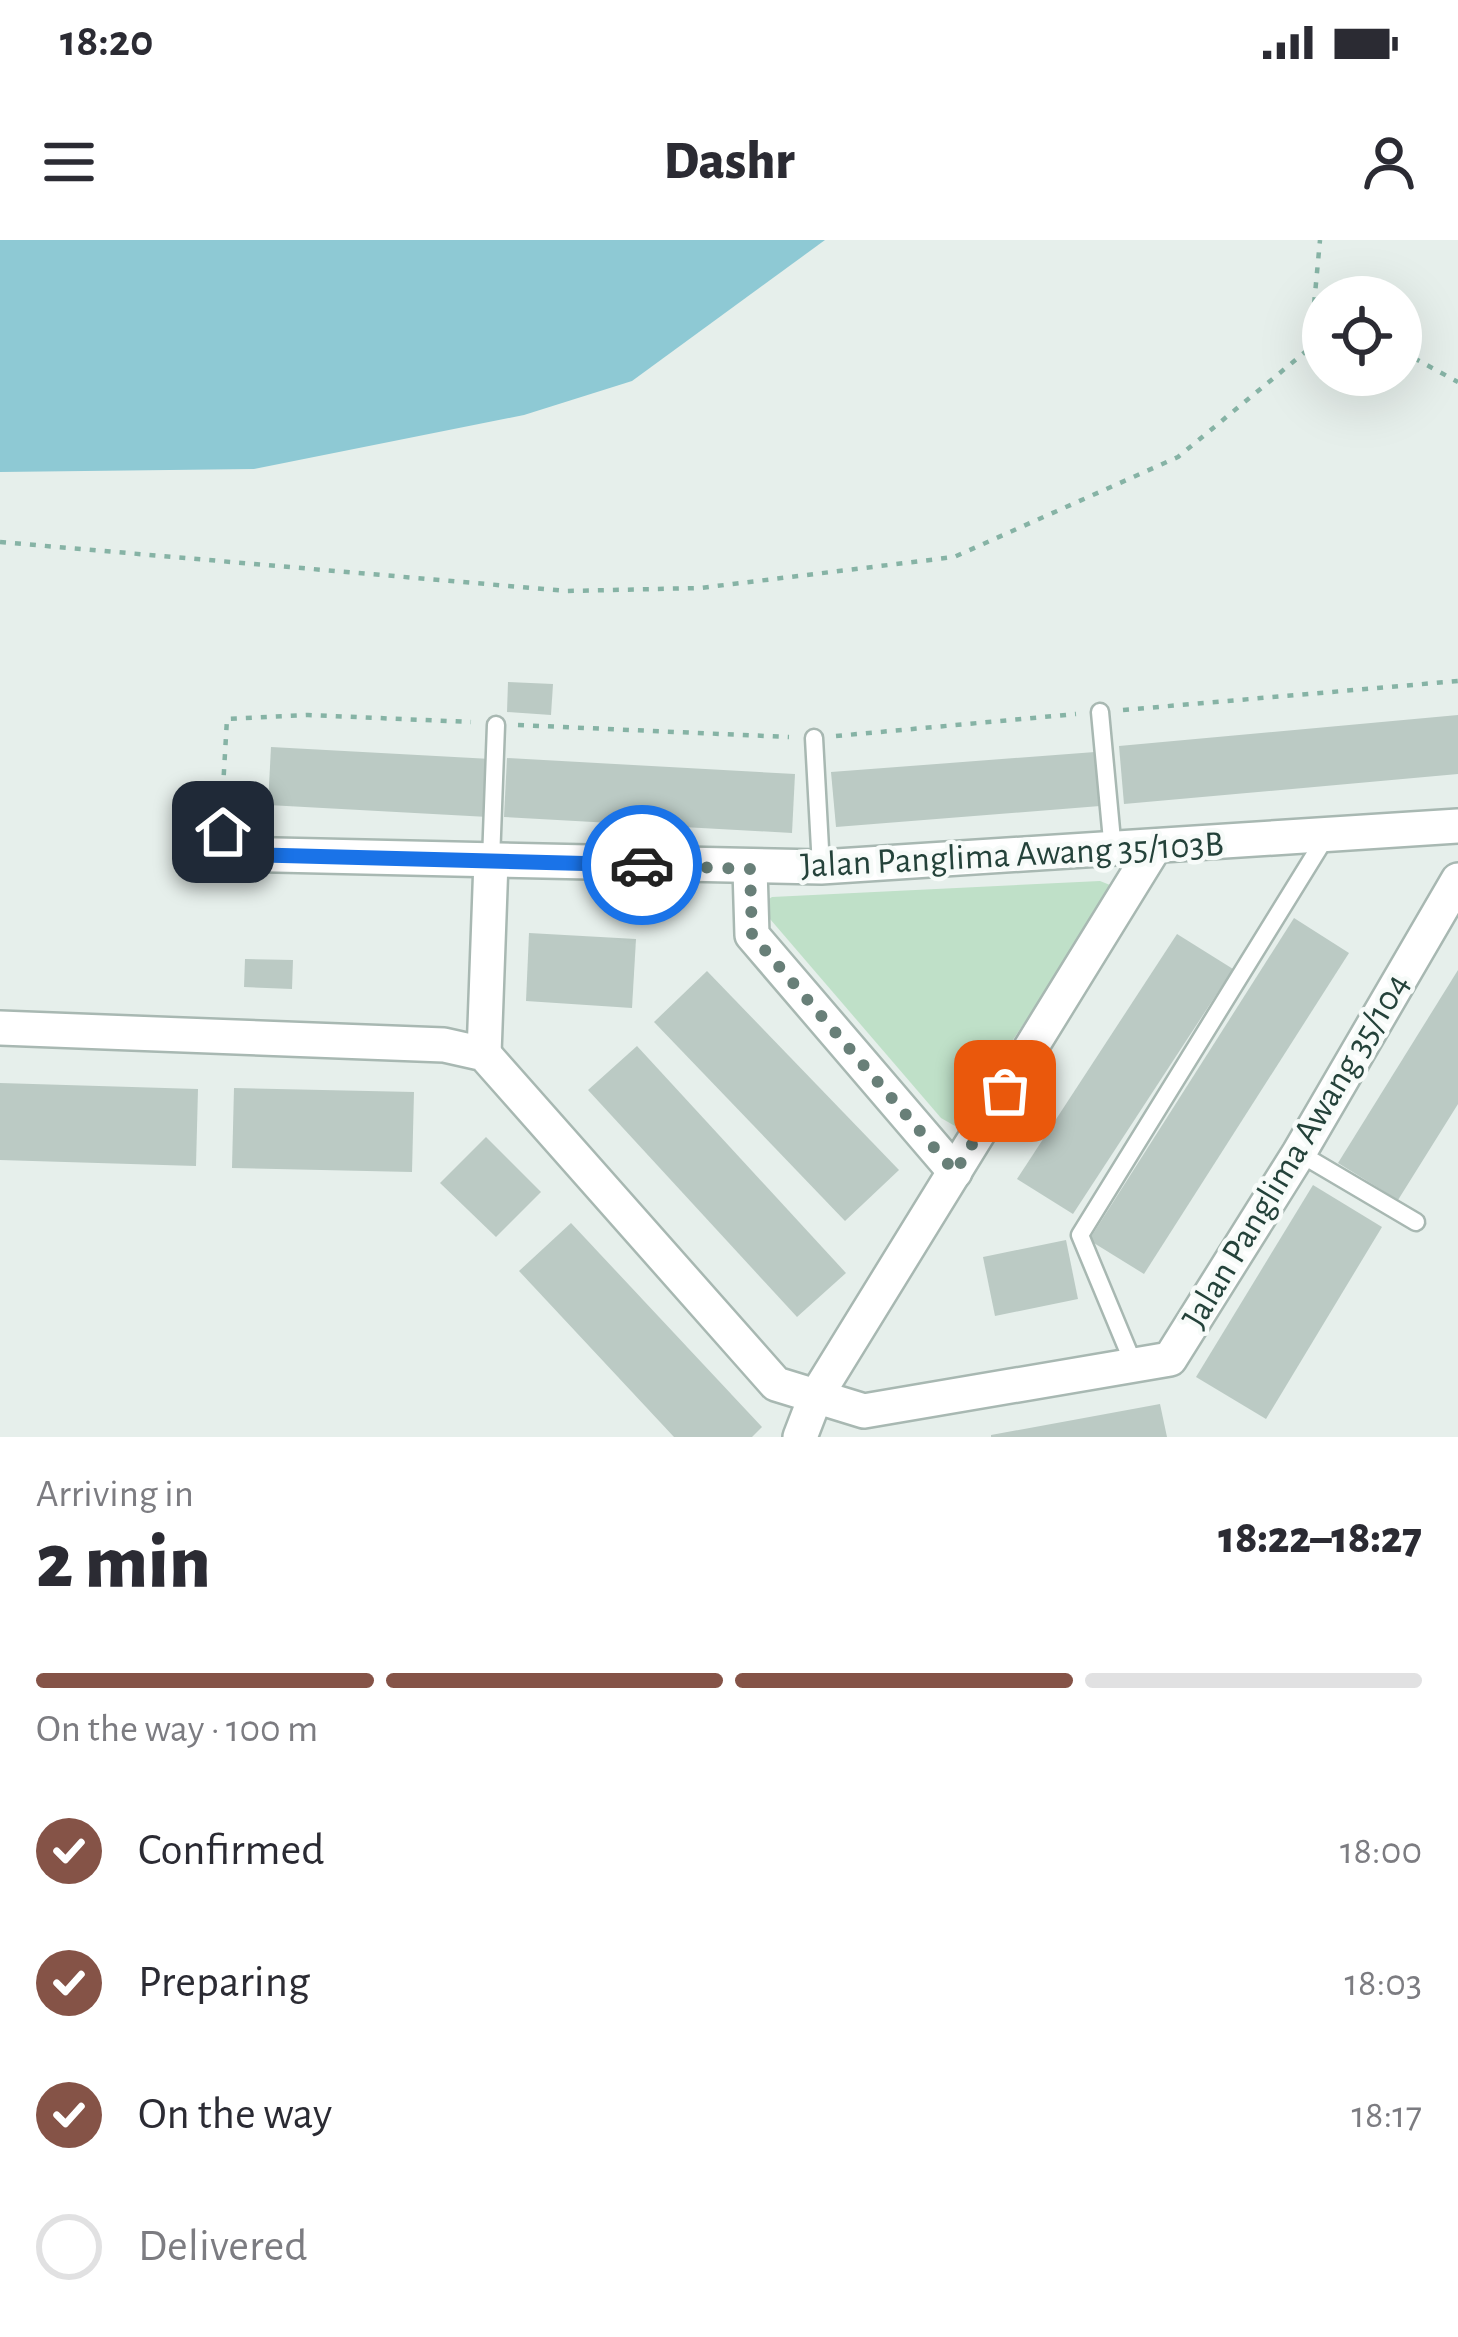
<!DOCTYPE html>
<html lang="en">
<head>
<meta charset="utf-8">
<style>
	body { margin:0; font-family:"Alegreya Sans",sans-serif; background:#f7f7f7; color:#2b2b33; height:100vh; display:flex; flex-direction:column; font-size:45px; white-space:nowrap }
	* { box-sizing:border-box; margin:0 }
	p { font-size:39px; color:#7c7c81 }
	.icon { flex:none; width:66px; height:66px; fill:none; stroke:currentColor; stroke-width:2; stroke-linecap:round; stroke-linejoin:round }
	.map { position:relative; height:1197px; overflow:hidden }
	.drawer { display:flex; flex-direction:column; background:#fff; flex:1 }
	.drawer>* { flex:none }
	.fabs { position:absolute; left:1302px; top:36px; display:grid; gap:24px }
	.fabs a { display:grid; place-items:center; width:120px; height:120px; border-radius:50%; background:#fff; box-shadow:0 12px 48px #0002; font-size:60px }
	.pin { position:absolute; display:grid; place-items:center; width:102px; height:102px; color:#fff; margin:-51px; border-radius:24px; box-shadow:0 6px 18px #0006 }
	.courier { position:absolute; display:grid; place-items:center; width:120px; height:120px; margin:-60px; border:9px solid #1a73e8; border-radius:50%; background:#fff; color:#222; box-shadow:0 3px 15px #0007 }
	.headline em { font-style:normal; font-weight:800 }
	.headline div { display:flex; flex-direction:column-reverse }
	.headline { display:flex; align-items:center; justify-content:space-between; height:204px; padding:0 36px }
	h1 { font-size:78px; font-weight:800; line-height:90px }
	.bar { display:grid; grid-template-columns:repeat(4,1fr); gap:18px 12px; align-content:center; height:144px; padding:0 36px }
	.bar i { height:15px; border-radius:9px; background:#e1e1e2 }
	.bar .selected { background:#855347 }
	.bar p { grid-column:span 4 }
	ol { padding:0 36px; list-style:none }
	li { display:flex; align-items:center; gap:36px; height:132px }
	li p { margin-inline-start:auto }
	li .icon { padding:12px; border-radius:50%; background:#855347; color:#fff; stroke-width:4 }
	li:last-child { color:#7c7c81 }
	li i { width:66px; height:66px; border:6px solid #e1e1e2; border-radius:50% }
	.status { display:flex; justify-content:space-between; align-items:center; height:84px; padding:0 60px; background:#fff; direction:ltr }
	.status svg { height:33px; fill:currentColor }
	header { display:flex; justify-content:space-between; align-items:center; height:156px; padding:0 36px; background:#fff; font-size:54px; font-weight:800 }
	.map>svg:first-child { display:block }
	.green { fill:#bfe0c8 }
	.water { fill:#8ec9d4 }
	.building { fill:#bbcac4 }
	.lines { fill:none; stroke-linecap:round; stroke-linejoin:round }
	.lane-casing { stroke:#a8b8b2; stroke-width:21 }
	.street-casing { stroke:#a8b8b2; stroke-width:38 }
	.path { stroke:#86b3a5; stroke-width:4.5; stroke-dasharray:6 9; stroke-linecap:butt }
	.lane { stroke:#fff; stroke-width:16 }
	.street { stroke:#fff; stroke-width:33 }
	.done { stroke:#687f78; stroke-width:12; stroke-dasharray:0 21.6 }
	.route { stroke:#1a73e8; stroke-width:15 }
	.labels { text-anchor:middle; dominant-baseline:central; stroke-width:9; stroke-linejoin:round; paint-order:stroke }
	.street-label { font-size:36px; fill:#24423a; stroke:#f7fbf9 }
</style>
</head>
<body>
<div class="status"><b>18:20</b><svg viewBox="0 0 49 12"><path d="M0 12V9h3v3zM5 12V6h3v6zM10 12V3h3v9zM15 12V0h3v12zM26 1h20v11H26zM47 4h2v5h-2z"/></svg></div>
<header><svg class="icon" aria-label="menu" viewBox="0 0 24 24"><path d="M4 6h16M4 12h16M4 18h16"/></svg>Dashr<svg class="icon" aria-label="person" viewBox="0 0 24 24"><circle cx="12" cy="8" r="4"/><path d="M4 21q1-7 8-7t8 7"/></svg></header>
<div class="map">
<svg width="1458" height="1197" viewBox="0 0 1458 1197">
	<rect width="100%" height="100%" fill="#e6efeb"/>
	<path class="green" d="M 1100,641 L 1110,645 L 1109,657 L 955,886 L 941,878 L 764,672 L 764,662 L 772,657 Z"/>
	<path class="water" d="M 0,0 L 825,0 L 632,141 L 524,175 L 254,229 L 0,232 Z"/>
	<g class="building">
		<path d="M 508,442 L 553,444 L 551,475 L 507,472 Z"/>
		<path d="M 1458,475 L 1458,534 L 1124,564 L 1119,506 Z"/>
		<path d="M 271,507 L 491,519 L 488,577 L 268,565 Z"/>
		<path d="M 1095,512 L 1100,566 L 836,587 L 831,532 Z"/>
		<path d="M 507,518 L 795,534 L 792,593 L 504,577 Z"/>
		<path d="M 1294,678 L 1349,713 L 1144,1034 L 1089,1000 Z"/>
		<path d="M 529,693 L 636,699 L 632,768 L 526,761 Z"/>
		<path d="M 1177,694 L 1233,729 L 1073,974 L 1017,939 Z"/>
		<path d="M 245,719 L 293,720 L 292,749 L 244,747 Z"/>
		<path d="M 1458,730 L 1458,864 L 1398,960 L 1338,923 Z"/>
		<path d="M 707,731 L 899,930 L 845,981 L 654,782 Z"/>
		<path d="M 637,806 L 846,1033 L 797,1077 L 588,850 Z"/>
		<path d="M 0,843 L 198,849 L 196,926 L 0,920 Z"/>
		<path d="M 234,848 L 414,852 L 412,932 L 232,928 Z"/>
		<path d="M 486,897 L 541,952 L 496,997 L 440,943 Z"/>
		<path d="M 1313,945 L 1382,987 L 1266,1179 L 1196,1137 Z"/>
		<path d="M 571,983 L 762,1187 L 752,1197 L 674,1197 L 519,1031 Z"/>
		<path d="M 1066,1000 L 1078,1059 L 995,1076 L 983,1017 Z"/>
		<path d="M 1160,1164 L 1167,1197 L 991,1197 L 991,1195 Z"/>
	</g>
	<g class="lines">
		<defs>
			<g id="lane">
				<path d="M 1100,472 L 1113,611"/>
				<path d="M 814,498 L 821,627"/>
				<path d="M 491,621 L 496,485"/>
				<path d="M 1299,913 L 1416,982"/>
				<path d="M 1134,1125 L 1080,995 L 1327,595"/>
			</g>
			<g id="street">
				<path d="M 223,593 L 228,614 L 821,627 L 1458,586"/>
				<path d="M 750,629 L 752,695 L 955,932"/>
				<path d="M 0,788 L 444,805 L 484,814 L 776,1144 L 864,1171 L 1170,1119 L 1299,913 L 1458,640"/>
				<path d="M 484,814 L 491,621"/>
				<path d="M 800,1197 L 815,1158 L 1154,608"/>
			</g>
		</defs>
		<use href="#lane" class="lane-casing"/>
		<use href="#street" class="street-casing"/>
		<g class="path">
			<path d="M 1310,108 L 1320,0"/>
			<path d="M 1401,111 L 1458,142"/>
			<path d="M 0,302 L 567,351 L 700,348 L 954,317 L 1178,217 L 1310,108 L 1323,107"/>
			<path d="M 1123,470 L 1458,441"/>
			<path d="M 518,485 L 789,497"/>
			<path d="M 836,496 L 1076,474"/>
			<path d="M 222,565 L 227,479 L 308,475 L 471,482"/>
		</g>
		<use href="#lane" class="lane"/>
		<use href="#street" class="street"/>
	</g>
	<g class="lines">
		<path class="done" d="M 642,625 L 750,629 L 752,695 L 955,932 L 1005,851"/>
		<path class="route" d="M 223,592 L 227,614 L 642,625"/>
	</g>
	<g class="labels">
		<g class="street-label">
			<text transform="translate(1012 615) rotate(-3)">Jalan Panglima Awang 35/103B</text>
			<text transform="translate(1296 911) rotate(-59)">Jalan Panglima Awang 35/104</text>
		</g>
	</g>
</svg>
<div class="fabs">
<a><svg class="icon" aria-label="locate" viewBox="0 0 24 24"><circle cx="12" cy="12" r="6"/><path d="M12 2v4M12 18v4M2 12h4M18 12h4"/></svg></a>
</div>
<div class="pin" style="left:1005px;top:851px;background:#ea580c"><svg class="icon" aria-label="bag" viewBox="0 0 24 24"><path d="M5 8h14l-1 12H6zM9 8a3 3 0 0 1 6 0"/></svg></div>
<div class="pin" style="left:223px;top:592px;background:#1f2937"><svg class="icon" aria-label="home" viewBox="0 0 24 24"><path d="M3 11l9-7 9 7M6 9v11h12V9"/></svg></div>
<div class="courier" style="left:642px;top:625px"><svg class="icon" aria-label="car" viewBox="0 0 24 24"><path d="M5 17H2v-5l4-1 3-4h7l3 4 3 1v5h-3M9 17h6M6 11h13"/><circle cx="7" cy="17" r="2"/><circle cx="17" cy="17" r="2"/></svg></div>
</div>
<section class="drawer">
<div class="headline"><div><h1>2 min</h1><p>Arriving in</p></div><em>18:22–18:27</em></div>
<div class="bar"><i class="selected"></i><i class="selected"></i><i class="selected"></i><i></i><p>On the way · 100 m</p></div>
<ol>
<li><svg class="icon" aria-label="check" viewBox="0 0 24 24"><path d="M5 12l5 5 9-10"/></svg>Confirmed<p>18:00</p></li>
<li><svg class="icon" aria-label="check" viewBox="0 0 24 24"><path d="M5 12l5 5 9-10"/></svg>Preparing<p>18:03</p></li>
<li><svg class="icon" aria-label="check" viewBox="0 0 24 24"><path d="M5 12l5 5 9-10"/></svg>On the way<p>18:17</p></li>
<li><i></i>Delivered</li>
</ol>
</section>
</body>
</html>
